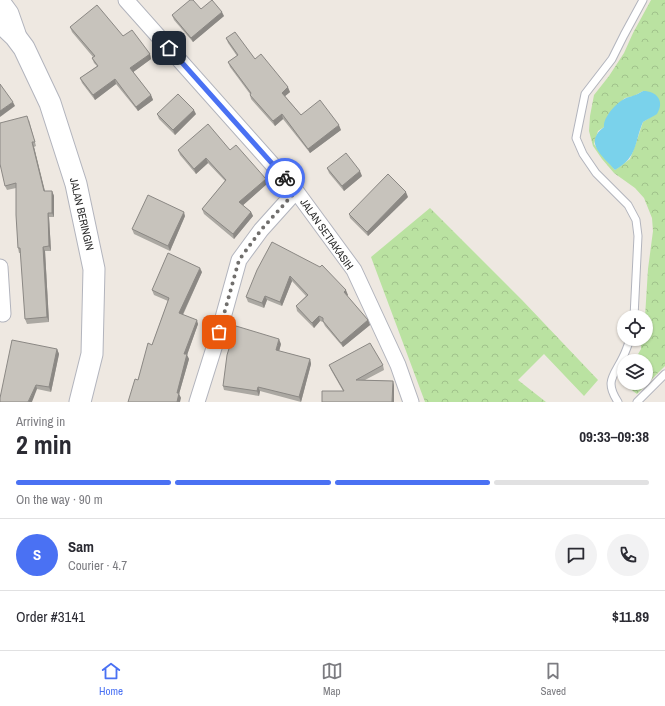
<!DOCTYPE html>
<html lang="en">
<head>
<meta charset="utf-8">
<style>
	body { margin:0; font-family:"Archivo Narrow",sans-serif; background:#f2f2f3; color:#2b2b33; height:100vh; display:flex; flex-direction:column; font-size:15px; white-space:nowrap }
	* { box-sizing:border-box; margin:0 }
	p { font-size:13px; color:#7c7c81 }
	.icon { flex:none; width:22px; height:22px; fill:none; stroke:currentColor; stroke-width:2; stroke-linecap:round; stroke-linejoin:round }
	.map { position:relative; height:402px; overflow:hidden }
	.side { display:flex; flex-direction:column; background:#fff; flex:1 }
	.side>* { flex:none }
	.buttons { position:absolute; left:617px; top:310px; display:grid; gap:8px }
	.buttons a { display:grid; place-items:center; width:36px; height:36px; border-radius:50%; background:#fff; box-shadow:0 1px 3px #0004; font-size:20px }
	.pin { position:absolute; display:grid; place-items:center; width:34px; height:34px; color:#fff; margin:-17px; border-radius:8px; box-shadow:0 2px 6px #0006 }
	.courier { position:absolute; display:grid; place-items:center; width:40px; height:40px; margin:-20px; border:3px solid #4a71f3; border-radius:50%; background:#fff; color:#222; box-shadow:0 1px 5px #0007 }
	.headline em { font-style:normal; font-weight:800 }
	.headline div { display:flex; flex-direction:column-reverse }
	.headline { display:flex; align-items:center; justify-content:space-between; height:68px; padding:0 16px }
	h1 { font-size:26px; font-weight:800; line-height:30px }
	.bar { display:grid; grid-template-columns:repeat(4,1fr); gap:6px 4px; align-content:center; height:48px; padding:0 16px }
	.bar i { height:5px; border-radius:3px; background:#e1e1e2 }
	.bar .on { background:#4a71f3 }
	.bar p { grid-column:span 4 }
	.line { display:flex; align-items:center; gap:10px; padding:0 16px; border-top:1px solid #e1e1e2 }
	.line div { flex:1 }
	.round { display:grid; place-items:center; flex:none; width:42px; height:42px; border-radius:21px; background:#f2f2f3 }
	.menu { display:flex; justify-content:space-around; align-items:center; height:56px; border-top:1px solid #e1e1e2; background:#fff; font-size:11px; color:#7c7c81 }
	.menu a { display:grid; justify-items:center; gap:2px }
	.menu .on { color:#4a71f3 }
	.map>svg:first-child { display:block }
	.forest { fill:url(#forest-crowns); fill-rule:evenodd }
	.water { fill:#7ad2eb }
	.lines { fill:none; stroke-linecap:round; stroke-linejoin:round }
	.lane-casing { stroke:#b2b4bd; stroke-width:9 }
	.street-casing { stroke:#b2b4bd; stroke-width:17 }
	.secondary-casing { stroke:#b2b4bd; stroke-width:23 }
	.lane { stroke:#fff; stroke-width:7 }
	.street { stroke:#fff; stroke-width:15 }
	.secondary { stroke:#fff; stroke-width:21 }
	.wall { fill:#aba8a2 }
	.shaded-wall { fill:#8b8884 }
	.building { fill:#c7c3bc; stroke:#8b8884 }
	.done { stroke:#716f6d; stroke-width:4; stroke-dasharray:0 7.2 }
	.route { stroke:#4a71f3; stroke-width:5 }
	.labels { text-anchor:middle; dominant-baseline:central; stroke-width:3; stroke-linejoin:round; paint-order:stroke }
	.street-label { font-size:11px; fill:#2e2e2e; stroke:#fff }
</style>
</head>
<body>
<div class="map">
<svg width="665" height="402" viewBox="0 0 665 402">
	<defs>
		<pattern id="forest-crowns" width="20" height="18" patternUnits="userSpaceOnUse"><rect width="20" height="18" fill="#bae2a1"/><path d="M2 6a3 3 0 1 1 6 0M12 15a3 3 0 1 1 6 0" fill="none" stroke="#a0c28b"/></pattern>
	</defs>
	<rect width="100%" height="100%" fill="#eee8e1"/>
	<g class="forest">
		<path d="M 651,0 L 665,0 L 665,366 L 637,394 L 626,386 L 625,383 L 646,383 L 646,361 L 634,361 L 641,349 L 641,339 L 646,339 L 646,317 L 645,317 L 648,269 L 653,231 L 652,218 L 644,198 L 635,188 L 614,173 L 602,159 L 593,146 L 589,131 L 590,116 L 594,95 L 609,76 L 624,53 L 633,33 ZM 643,91 L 657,113 L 643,122 L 636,143 L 630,159 L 615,170 L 601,154 L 594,144 L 598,131 L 604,127 L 615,107 L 625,98 L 634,96 Z"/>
		<path d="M 430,208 L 522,300 L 598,380 L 584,396 L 544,354 L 518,380 L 546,402 L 425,402 L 371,257 Z"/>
	</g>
	<path class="water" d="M 643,91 C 657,91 665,101 657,114 C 653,117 647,119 643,122 C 634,143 638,157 615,170 C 603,156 583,143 604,127 C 603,117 617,102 626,98 C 632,96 637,95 643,91 Z"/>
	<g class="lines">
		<defs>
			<g id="lane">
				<path d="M 634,317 L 638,236 L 636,220 L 628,205 L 596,173 L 583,154 L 576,138 L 585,94 L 612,59 L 624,35 L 643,0"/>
				<path d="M 618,402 C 604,381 614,376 623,357 C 626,351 628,345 630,339"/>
				<path d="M 637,402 L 665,374"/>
			</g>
			<g id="street">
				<path d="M 126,0 L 296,191 L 354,270 L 398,365 L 411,402"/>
				<path d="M 0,267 L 3,314"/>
				<path d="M 197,402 L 219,332 L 239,260 L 261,230 L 296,191"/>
			</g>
			<g id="secondary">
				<path d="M 0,3 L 8,14 L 15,34"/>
				<path d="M 0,22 L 15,36 L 24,48 L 50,103 L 76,184 L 94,269 L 92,354 L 80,402"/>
			</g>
		</defs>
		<use href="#lane" class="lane-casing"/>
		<use href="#street" class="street-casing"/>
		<use href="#secondary" class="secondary-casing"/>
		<use href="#lane" class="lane"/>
		<use href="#street" class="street"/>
		<use href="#secondary" class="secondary"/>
	</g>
	<g class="wall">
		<path d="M 201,9 L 224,16 L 193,42 L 174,20 L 172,15 Z"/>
		<path d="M 70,27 L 123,36 L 150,54 L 151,59 L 133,72 L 151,95 L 153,100 L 138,111 L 116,84 L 95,100 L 82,83 L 80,78 L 97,66 L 94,63 L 92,58 L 93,57 L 72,32 Z"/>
		<path d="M 226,38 L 255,59 L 290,92 L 285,96 L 301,115 L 341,130 L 310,153 L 283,119 L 275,126 L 251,99 L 250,95 L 250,94 L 230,67 L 228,62 L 237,56 L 228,43 Z"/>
		<path d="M 157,114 L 196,114 L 175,135 L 159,119 Z"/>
		<path d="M 29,120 L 36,146 L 34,147 L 45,191 L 52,191 L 54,196 L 54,217 L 49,217 L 51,251 L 45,251 L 49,322 L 27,324 L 25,319 L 21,253 L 19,253 L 18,248 L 16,188 L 7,190 L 5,186 Z"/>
		<path d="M 178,150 L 230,150 L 266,179 L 268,183 L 243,205 L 251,212 L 253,216 L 234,239 L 204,214 L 202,209 L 225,181 L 208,163 L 196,174 L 180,155 Z"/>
		<path d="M 327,168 L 362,176 L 344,191 L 329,173 Z"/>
		<path d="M 408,197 L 368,236 L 350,218 L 349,214 Z"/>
		<path d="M 185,216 L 170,251 L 134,234 L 132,229 Z"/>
		<path d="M 272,242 L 348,295 L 347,296 L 368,320 L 370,325 L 343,347 L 325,326 L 323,322 L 320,321 L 314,328 L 297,311 L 296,306 L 306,296 L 292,281 L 282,306 L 267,300 L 264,308 L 248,302 L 246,297 Z"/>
		<path d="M 202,272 L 183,315 L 198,324 L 187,355 L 189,359 L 179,394 L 181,398 L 138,380 L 152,345 L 168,301 L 154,295 L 152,290 Z"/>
		<path d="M 281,344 L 279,351 L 310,359 L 311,364 L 301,402 L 260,391 L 259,396 L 224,390 L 223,386 Z"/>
		<path d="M 57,349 L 59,354 L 51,392 L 37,389 L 0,402 Z"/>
		<path d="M 329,365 L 383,365 L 384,370 L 365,380 L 393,381 L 394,386 L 394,402 L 322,402 L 343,391 L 331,370 Z"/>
	</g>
	<g class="shaded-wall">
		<path d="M 222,12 L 224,16 L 193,42 L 191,38 Z"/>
		<path d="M 150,54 L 151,59 L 132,73 L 130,68 Z"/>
		<path d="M 115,79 L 116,84 L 95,100 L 93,95 Z"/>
		<path d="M 288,87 L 290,92 L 284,97 L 282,93 Z"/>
		<path d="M 151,95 L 153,100 L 138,111 L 136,107 Z"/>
		<path d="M 13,102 L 15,106 L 0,117 L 0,111 Z"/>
		<path d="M 194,110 L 196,114 L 175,135 L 173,130 Z"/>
		<path d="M 282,114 L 283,119 L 275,126 L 273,121 Z"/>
		<path d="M 339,125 L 341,130 L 310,153 L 308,149 Z"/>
		<path d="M 32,142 L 34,147 L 46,196 L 44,191 Z"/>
		<path d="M 206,158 L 208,163 L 196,174 L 194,169 Z"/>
		<path d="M 360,171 L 362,176 L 344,191 L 342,186 Z"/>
		<path d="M 266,179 L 268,183 L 241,207 L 239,202 Z"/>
		<path d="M 52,191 L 54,196 L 54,217 L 52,213 Z"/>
		<path d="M 406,192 L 408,197 L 368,236 L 367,232 Z"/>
		<path d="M 184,212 L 185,216 L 170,251 L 168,246 Z"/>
		<path d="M 251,212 L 253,216 L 234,239 L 233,234 Z"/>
		<path d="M 48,213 L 49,217 L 51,251 L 49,246 Z"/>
		<path d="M 43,247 L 45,251 L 49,322 L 47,317 Z"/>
		<path d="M 200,268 L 202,272 L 181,318 L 179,313 Z"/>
		<path d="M 290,276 L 292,281 L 282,306 L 280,302 Z"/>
		<path d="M 346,290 L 348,295 L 346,297 L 344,292 Z"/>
		<path d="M 265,296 L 267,300 L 264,308 L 262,303 Z"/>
		<path d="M 319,316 L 320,321 L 314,328 L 312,323 Z"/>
		<path d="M 197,320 L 198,324 L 187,355 L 189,359 L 179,394 L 181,398 L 180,402 L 177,402 L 177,393 L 184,354 Z"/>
		<path d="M 368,320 L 370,325 L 343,347 L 341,343 Z"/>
		<path d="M 279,339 L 281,344 L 278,355 L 276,350 Z"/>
		<path d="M 57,349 L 59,354 L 51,392 L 49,387 Z"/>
		<path d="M 310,359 L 311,364 L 301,402 L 299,397 Z"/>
		<path d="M 393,381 L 394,386 L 394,402 L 392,402 Z"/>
		<path d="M 36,385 L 37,389 L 32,402 L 28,402 Z"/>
		<path d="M 258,387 L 260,391 L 259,396 L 257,391 Z"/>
	</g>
	<g class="building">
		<path d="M 190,0 L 193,0 L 201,9 L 212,0 L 222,12 L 191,38 L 172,15 Z"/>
		<path d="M 97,5 L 123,36 L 132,30 L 150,54 L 130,68 L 151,95 L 136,107 L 115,79 L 93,95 L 80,78 L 98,66 L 92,58 L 95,56 L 70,27 Z"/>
		<path d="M 235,32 L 255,59 L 261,54 L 288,87 L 282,93 L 301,115 L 320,100 L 339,125 L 308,149 L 282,114 L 273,121 L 250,95 L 251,93 L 228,62 L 238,55 L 226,38 Z"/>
		<path d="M 0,84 L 13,102 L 0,111 Z"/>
		<path d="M 178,94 L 194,110 L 173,130 L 157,114 Z"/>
		<path d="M 27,116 L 35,142 L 32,142 L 44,191 L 52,191 L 52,213 L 48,213 L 49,246 L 43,247 L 47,317 L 25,319 L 20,248 L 18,248 L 16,215 L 16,183 L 5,186 L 0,164 L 0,123 Z"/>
		<path d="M 208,124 L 230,150 L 236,145 L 266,179 L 239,202 L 251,212 L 233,234 L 202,209 L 226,180 L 206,158 L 194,169 L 178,150 Z"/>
		<path d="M 346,153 L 360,171 L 342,186 L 327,168 Z"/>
		<path d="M 388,174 L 406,192 L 367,232 L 349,214 Z"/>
		<path d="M 148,195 L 184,212 L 168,246 L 132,229 Z"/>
		<path d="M 272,242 L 320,267 L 322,265 L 346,290 L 344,292 L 368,320 L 341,343 L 323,321 L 323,318 L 319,316 L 312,323 L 296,306 L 308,295 L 290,276 L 280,302 L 265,296 L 262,303 L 246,297 L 257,270 Z"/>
		<path d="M 168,253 L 200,268 L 179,313 L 197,320 L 184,354 L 187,354 L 177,393 L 179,393 L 177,402 L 128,402 L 135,379 L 138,380 L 148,343 L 152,345 L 169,298 L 152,290 Z"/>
		<path d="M 236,326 L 279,339 L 276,350 L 310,359 L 299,397 L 258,387 L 257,391 L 223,386 L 227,355 Z"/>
		<path d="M 12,340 L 57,349 L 49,387 L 36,385 L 28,402 L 0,402 L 0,398 Z"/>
		<path d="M 370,343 L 383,365 L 356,380 L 393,381 L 392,402 L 322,402 L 322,391 L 344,391 L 329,365 Z"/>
	</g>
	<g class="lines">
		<path class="done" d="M 219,332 L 239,260 L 261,230 L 296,191 L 285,178"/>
		<path class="route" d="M 169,48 L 285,178"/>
	</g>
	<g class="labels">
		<g class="street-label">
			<text transform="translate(82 214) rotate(77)">JALAN BERINGIN</text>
			<text transform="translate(327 234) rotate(55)">JALAN SETIAKASIH</text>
		</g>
	</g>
</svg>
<div class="buttons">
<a><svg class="icon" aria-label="locate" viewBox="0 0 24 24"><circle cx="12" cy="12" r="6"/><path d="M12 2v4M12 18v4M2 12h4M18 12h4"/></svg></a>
<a><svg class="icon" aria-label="layers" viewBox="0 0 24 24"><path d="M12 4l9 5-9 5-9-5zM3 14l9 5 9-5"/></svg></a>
</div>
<div class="pin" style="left:219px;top:332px;background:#ea580c"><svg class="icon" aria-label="bag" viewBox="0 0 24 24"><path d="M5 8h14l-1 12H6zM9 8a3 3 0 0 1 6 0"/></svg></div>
<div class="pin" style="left:169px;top:48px;background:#1f2937"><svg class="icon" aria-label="home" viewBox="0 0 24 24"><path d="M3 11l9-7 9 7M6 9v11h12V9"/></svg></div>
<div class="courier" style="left:285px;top:178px"><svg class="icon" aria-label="bike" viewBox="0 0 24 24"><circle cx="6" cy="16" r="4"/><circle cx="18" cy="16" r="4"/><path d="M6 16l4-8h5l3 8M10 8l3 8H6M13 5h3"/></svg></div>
</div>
<section class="side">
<div class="headline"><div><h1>2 min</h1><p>Arriving in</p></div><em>09:33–09:38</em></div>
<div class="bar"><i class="on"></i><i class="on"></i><i class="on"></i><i></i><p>On the way · 90 m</p></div>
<div class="line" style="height:72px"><b class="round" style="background:#4a71f3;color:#fff">S</b><div><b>Sam</b><p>Courier · 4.7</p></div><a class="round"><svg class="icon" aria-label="chat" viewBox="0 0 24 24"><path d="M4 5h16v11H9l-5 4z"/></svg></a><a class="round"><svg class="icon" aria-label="phone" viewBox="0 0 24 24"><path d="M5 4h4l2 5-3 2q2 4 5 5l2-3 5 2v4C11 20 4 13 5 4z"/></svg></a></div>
<div class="line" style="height:52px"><div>Order #3141</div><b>$11.89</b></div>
</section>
<nav class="menu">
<a class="on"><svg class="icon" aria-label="home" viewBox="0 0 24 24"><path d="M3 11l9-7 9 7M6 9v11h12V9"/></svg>Home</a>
<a><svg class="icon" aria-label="map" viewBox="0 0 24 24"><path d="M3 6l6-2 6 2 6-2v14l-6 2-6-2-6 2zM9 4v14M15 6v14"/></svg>Map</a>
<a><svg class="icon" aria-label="saved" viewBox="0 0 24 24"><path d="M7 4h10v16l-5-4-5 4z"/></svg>Saved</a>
</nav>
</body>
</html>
